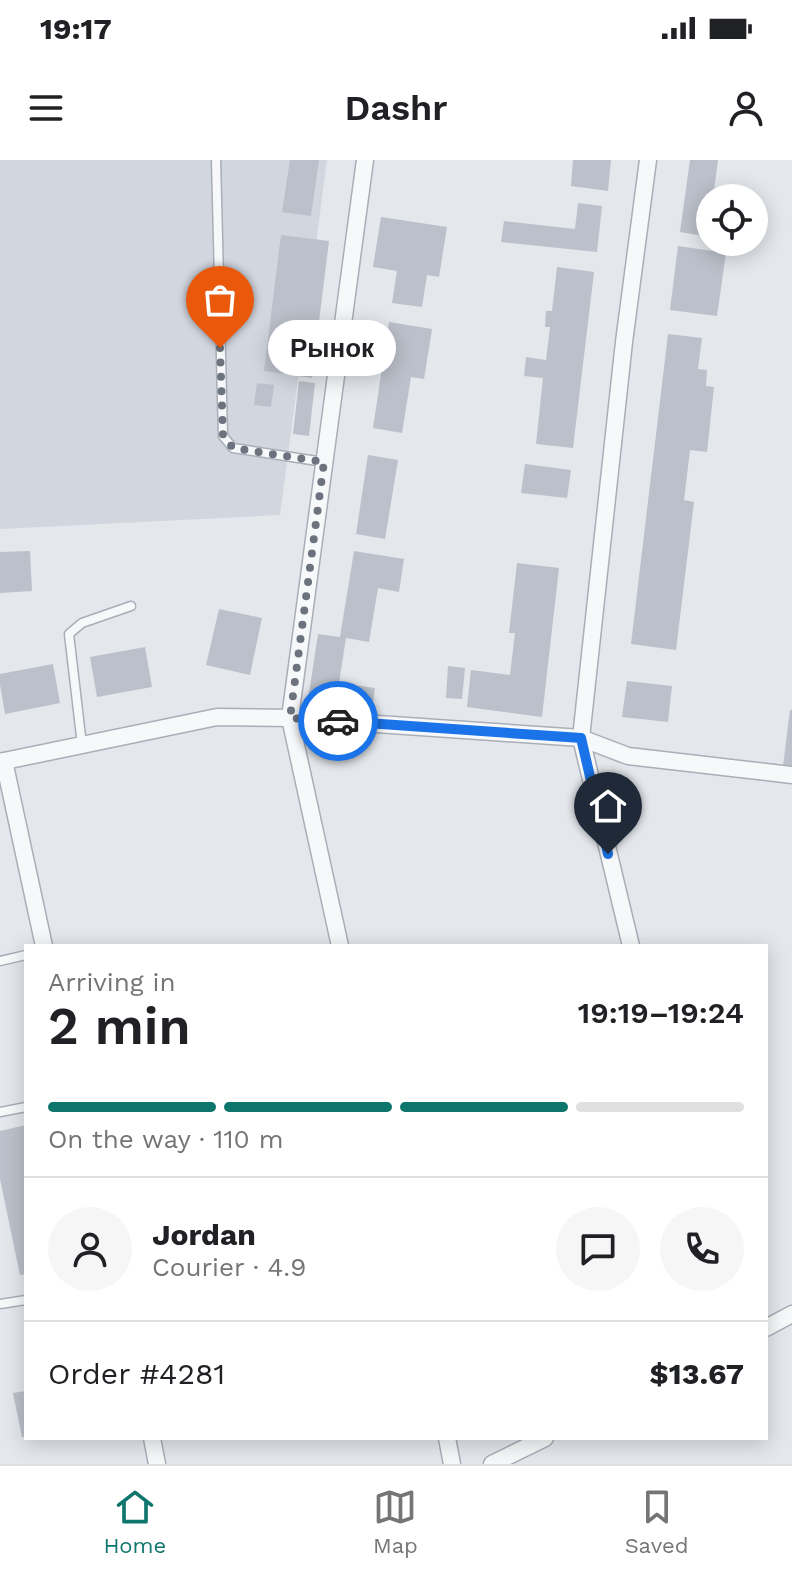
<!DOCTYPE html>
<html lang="en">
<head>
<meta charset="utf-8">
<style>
	body { margin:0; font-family:"Work Sans",sans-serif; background:#f6f6f6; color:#202124; height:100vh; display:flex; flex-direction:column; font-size:30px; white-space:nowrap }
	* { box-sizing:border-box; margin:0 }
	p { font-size:26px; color:#757577 }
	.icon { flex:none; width:44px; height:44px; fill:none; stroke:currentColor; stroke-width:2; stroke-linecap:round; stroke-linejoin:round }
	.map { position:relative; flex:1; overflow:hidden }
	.details { position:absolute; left:24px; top:784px; width:744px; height:496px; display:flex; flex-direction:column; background:#fff; border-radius:0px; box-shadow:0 4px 20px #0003 }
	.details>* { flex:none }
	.controls { position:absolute; left:696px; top:24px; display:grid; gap:16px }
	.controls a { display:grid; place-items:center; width:72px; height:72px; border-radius:50%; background:#fff; box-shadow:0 4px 20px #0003; font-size:40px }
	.pin { position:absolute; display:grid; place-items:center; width:68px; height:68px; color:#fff; margin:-82px -34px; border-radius:50% 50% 50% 0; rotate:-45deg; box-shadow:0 0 8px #0007 }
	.pin .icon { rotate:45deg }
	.courier { position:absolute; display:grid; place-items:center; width:80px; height:80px; margin:-40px; border:6px solid #1a73e8; border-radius:50%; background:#fff; color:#222; box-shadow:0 2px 10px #0007 }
	.bubble { position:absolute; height:56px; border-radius:28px; background:#fff; box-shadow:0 4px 20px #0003; font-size:26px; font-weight:600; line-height:56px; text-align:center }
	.summary em { font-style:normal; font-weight:600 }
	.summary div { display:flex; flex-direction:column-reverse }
	.summary { display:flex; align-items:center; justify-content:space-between; height:136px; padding:0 24px }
	h1 { font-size:52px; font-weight:600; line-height:60px }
	.bar { display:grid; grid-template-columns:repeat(4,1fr); gap:12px 8px; align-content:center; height:96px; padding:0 24px }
	.bar i { height:10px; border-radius:6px; background:#e0e0e0 }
	.bar .on { background:#0f766e }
	.bar p { grid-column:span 4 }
	.line { display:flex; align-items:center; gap:20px; padding:0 24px; border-top:2px solid #e0e0e0 }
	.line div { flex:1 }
	.round { display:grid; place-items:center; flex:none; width:84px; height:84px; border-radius:42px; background:#f6f6f6 }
	.status { display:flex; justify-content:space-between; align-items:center; height:56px; padding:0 40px; background:#fff; direction:ltr }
	.status svg { height:22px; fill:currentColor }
	header { display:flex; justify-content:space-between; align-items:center; height:104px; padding:0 24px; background:#fff; font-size:36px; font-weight:600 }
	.tab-bar { display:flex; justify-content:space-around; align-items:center; height:112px; border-top:2px solid #e0e0e0; background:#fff; font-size:22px; color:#757577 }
	.tab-bar a { display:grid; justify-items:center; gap:4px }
	.tab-bar .on { color:#0f766e }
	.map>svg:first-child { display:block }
	.built { fill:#d2d6de }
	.building { fill:#bbc0ca }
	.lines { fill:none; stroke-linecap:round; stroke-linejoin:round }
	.service-casing { stroke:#a9aeb7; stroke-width:11 }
	.minor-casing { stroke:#a9aeb7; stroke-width:19 }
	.service { stroke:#f7f8fa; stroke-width:8 }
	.minor { stroke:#f7f8fa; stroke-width:16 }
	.done { stroke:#6c737f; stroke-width:8; stroke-dasharray:0 14.4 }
	.route { stroke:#1a73e8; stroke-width:10 }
</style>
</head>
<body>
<div class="status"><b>19:17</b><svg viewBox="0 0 49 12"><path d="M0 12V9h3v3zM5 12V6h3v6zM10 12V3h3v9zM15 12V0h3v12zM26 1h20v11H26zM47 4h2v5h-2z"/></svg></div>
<header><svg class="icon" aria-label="menu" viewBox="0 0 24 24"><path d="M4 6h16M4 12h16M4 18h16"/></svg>Dashr<svg class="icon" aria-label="person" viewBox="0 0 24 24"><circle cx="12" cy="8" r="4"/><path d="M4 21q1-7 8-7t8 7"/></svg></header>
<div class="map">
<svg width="792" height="1304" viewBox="0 0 792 1304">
	<rect width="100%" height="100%" fill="#e4e7ec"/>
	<path class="built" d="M 0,0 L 327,0 L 280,355 L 0,369 Z"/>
	<g class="building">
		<path d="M 290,0 L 319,0 L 311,56 L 282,52 Z"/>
		<path d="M 573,0 L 611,0 L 608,31 L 571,26 Z"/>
		<path d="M 690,0 L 718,0 L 713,38 L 710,38 L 710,49 L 707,48 L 704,76 L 680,72 Z"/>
		<path d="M 578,43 L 602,46 L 597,92 L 501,82 L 504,61 L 575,69 Z"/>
		<path d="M 381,57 L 447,67 L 439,117 L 427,115 L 422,147 L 392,143 L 397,111 L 373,107 Z"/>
		<path d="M 281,75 L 329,81 L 312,218 L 264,211 Z"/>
		<path d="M 678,86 L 726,93 L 717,156 L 670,150 Z"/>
		<path d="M 557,107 L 594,112 L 573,288 L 536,284 L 543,218 L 524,216 L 526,197 L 546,200 L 550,167 L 545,167 L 546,151 L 552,151 Z"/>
		<path d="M 389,162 L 432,169 L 424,219 L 411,217 L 402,273 L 373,268 Z"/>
		<path d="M 668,174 L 702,178 L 698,209 L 707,210 L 706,226 L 714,227 L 707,292 L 690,290 L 684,340 L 694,342 L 676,490 L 631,484 Z"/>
		<path d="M 299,221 L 315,223 L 309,276 L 293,274 Z"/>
		<path d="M 257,223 L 274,225 L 271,247 L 254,245 Z"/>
		<path d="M 368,295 L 398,300 L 385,379 L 356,374 Z"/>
		<path d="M 525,304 L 571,310 L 567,338 L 521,333 Z"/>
		<path d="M 30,391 L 32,431 L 0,433 L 0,392 Z"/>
		<path d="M 354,391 L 404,399 L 399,432 L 378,428 L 369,482 L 346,478 L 339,523 L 375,528 L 372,550 L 308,540 L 318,474 L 340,477 Z"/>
		<path d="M 517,403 L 559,408 L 542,557 L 467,547 L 471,510 L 510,515 L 515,473 L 509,473 Z"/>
		<path d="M 219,449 L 262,458 L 250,515 L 206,505 Z"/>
		<path d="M 145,487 L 152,527 L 97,537 L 90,497 Z"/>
		<path d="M 53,504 L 60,543 L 5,554 L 0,525 L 0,514 Z"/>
		<path d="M 448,506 L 465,508 L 462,539 L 446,538 Z"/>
		<path d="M 627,521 L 672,526 L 668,562 L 622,557 Z"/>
		<path d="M 790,550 L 792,550 L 792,607 L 783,606 Z"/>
		<path d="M 26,965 L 26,1114 L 20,1115 L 0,1019 L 0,971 Z"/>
		<path d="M 26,1231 L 26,1277 L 22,1277 L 13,1233 Z"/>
	</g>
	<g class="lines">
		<defs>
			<g id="service">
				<path d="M 216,0 L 223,276 L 233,288 L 324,302"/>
				<path d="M 82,585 L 69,474 L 82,463 L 131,446"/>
				<path d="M 0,801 L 26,795"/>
				<path d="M 0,952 L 26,947"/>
				<path d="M 0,1144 L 26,1140"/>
			</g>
			<g id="minor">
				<path d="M 4,601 L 44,786"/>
				<path d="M 0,602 L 217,557 L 290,558 L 581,578 L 628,596 L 792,615"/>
				<path d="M 340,786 L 290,558 L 365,0"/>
				<path d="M 631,786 L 581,578 L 624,182 L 648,0"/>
				<path d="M 766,1168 L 792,1154"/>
				<path d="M 152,1278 L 157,1304"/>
				<path d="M 447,1278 L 452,1304"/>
				<path d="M 492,1304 L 545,1278"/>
			</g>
		</defs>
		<use href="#service" class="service-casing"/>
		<use href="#minor" class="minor-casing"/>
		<use href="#service" class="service"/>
		<use href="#minor" class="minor"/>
	</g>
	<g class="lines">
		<path class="done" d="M 220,188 L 223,276 L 233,288 L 324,302 L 290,558 L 338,561"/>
		<path class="route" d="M 338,561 L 581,578 L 608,694"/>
	</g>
</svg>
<div class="controls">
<a><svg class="icon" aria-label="locate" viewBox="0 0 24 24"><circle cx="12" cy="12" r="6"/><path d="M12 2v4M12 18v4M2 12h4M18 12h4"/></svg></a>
</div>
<div class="pin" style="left:220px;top:188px;background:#ea580c"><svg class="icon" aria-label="bag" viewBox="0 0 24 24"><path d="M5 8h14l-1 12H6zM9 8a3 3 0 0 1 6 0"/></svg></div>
<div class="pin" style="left:608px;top:694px;background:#1f2937"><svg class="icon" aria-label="home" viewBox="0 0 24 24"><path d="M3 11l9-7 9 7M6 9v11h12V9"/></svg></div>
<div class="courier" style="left:338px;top:561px"><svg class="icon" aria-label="car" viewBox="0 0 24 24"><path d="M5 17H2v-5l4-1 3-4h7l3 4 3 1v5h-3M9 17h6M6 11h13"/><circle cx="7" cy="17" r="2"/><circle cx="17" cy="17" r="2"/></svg></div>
<div class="bubble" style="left:268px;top:160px;width:128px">Рынок</div>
<section class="details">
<div class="summary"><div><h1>2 min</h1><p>Arriving in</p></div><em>19:19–19:24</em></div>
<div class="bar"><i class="on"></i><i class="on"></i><i class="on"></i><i></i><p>On the way · 110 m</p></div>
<div class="line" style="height:144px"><a class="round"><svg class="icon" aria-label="person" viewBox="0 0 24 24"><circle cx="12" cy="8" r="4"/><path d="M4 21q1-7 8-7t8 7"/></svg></a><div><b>Jordan</b><p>Courier · 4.9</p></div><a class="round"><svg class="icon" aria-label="chat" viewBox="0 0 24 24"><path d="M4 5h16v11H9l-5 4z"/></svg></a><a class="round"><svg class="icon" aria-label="phone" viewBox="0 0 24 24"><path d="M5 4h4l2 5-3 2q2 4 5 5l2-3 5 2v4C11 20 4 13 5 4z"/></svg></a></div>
<div class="line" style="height:104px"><div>Order #4281</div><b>$13.67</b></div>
</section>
</div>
<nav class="tab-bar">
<a class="on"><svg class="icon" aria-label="home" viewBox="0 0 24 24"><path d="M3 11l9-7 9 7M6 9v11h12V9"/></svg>Home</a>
<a><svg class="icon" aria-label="map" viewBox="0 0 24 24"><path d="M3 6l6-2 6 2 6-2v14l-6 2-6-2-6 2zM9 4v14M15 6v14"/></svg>Map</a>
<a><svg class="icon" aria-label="saved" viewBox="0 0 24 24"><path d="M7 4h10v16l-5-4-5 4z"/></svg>Saved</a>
</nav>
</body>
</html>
